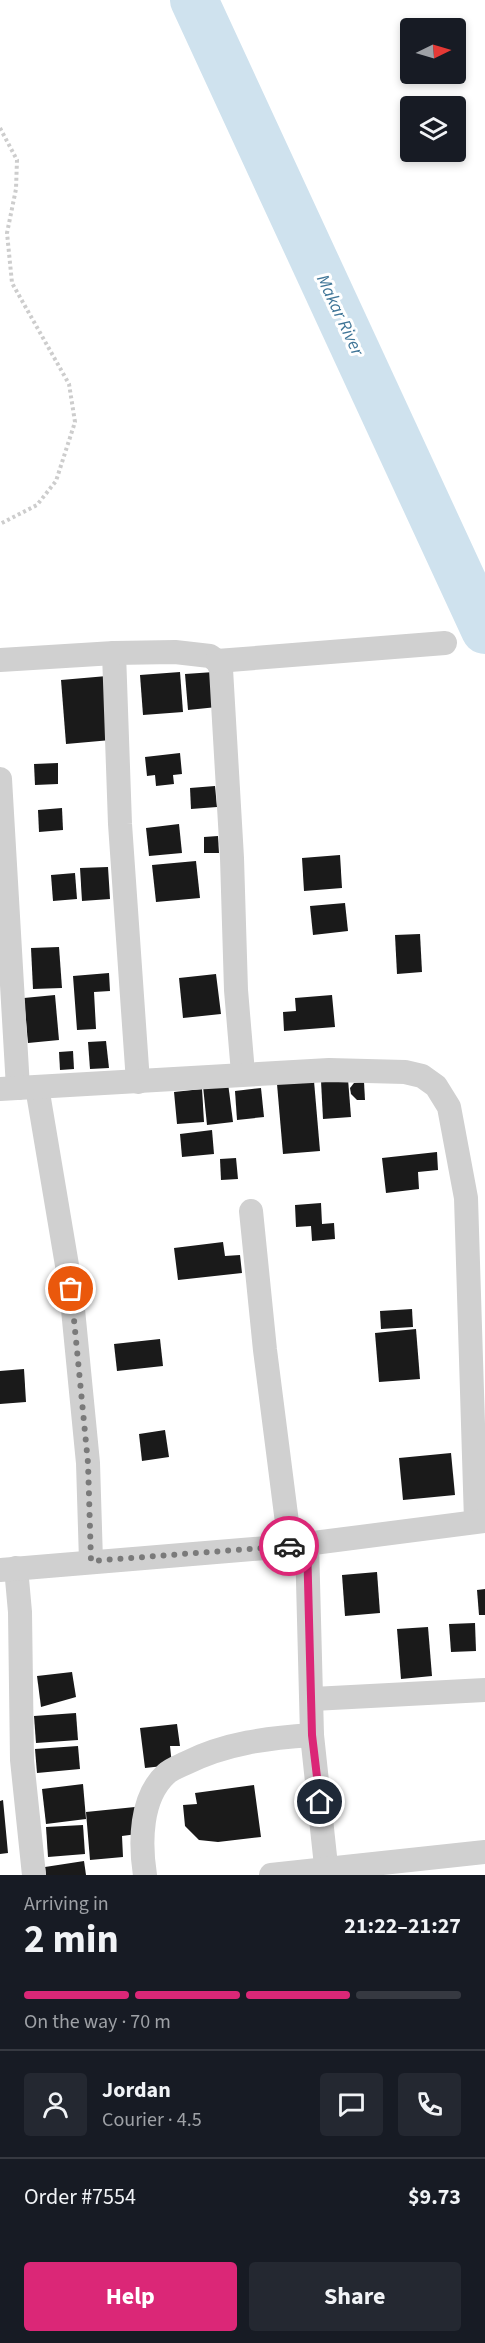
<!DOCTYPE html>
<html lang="en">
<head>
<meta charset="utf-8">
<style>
	body { margin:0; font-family:"Source Sans 3",sans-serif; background:#242831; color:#f1f3f6; height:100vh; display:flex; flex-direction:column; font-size:22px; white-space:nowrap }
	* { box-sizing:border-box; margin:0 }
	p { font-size:20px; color:#9ea1a6 }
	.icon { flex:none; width:33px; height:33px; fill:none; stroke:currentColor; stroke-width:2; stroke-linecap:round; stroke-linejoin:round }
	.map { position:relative; height:1875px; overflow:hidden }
	.panel { display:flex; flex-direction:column; background:#171b24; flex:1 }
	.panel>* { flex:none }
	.needle { width:39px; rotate:85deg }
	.controls { position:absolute; left:400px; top:18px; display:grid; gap:12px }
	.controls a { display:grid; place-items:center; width:66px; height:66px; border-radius:6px; background:#171b24; box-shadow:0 3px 9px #0003; font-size:30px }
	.pin { position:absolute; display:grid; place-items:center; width:51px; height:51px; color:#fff; margin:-26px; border:3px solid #fff; border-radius:50%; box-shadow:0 2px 6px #0007 }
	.courier { position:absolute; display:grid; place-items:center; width:60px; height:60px; margin:-30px; border:4px solid #db2777; border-radius:50%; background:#fff; color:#222; box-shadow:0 2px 8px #0007 }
	.overview em { font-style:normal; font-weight:700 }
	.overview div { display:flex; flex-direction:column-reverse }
	.overview { display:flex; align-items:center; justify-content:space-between; height:102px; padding:0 24px }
	h1 { font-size:39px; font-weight:700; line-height:45px }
	.bar { display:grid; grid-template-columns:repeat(4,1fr); gap:9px 6px; align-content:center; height:72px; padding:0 24px }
	.bar i { height:8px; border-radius:4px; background:#363941 }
	.bar .selected { background:#db2777 }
	.bar p { grid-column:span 4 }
	.line { display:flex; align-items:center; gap:15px; padding:0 24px; border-top:2px solid #363941 }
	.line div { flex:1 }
	.round { display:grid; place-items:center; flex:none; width:63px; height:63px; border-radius:6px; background:#242831 }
	.action { display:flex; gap:12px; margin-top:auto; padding:12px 24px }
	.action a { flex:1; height:69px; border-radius:6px; background:#db2777; color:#fff; font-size:24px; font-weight:700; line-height:69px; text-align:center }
	.action a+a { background:#242831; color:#f1f3f6 }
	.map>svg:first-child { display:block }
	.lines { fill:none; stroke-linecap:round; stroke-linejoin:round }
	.river { stroke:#cfe2ee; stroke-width:48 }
	.building { fill:#1a1a1a }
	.path { stroke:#cdcdcd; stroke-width:4; stroke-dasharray:3 3; stroke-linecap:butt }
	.street { stroke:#d0d0d0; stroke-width:24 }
	.done { stroke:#7a7a7a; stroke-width:6; stroke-dasharray:0 10.8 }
	.route { stroke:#db2777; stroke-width:8 }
	.labels { text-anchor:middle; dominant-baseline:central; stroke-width:6; stroke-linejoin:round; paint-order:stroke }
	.water-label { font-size:18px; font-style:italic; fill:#3f7597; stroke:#fff }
</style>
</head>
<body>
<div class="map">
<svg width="485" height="1875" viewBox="0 0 485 1875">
	<rect width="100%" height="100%" fill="#fff"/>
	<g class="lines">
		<path class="river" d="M 194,0 L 485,630"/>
	</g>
	<g class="building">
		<path d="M 180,672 L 183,712 L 143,715 L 140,675 Z"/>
		<path d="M 214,672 L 217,707 L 188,710 L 185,674 Z"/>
		<path d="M 107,676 L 111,740 L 66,744 L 61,680 Z"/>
		<path d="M 180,753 L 182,774 L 173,775 L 174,784 L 156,786 L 155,775 L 147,776 L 145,757 Z"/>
		<path d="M 58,763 L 58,784 L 35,785 L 34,764 Z"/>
		<path d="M 215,786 L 217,807 L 191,809 L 190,788 Z"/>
		<path d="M 62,808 L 63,830 L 39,832 L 38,810 Z"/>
		<path d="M 179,824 L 182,853 L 149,856 L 146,828 Z"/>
		<path d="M 218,836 L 219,853 L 204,853 L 204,837 Z"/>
		<path d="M 340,855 L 342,888 L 304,891 L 302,858 Z"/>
		<path d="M 196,861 L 200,898 L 156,902 L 152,865 Z"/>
		<path d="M 108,867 L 110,899 L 82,901 L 80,868 Z"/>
		<path d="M 75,873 L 77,899 L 53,901 L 51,875 Z"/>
		<path d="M 345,903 L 348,931 L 313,935 L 310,906 Z"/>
		<path d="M 420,934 L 422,972 L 397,974 L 395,935 Z"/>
		<path d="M 59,947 L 62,988 L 33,989 L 31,948 Z"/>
		<path d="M 109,973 L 110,991 L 94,992 L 96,1029 L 77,1030 L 73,976 Z"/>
		<path d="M 216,974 L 221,1014 L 183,1018 L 179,978 Z"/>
		<path d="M 55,995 L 59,1040 L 28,1043 L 24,998 Z"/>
		<path d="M 332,995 L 335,1027 L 284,1031 L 283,1012 L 296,1011 L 295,998 Z"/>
		<path d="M 106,1041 L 109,1068 L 90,1069 L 88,1042 Z"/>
		<path d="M 73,1051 L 74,1069 L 60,1070 L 59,1052 Z"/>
		<path d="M 348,1079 L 351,1117 L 323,1119 L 321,1081 Z"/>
		<path d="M 314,1081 L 320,1151 L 283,1154 L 277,1084 Z"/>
		<path d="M 364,1082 L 365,1100 L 357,1100 L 351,1094 L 350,1088 L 354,1083 Z"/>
		<path d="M 228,1083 L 233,1122 L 207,1125 L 203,1086 Z"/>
		<path d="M 261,1088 L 264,1117 L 237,1120 L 235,1091 Z"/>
		<path d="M 202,1089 L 204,1122 L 177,1124 L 174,1092 Z"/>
		<path d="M 212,1130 L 214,1154 L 182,1157 L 180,1134 Z"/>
		<path d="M 437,1152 L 438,1170 L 418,1172 L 419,1189 L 386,1193 L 382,1158 Z"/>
		<path d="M 236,1158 L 238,1179 L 221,1180 L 220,1159 Z"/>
		<path d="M 321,1203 L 322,1224 L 334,1223 L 335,1239 L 312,1241 L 311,1226 L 296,1227 L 295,1205 Z"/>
		<path d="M 223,1242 L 225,1256 L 240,1255 L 242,1273 L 178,1280 L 174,1248 Z"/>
		<path d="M 412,1309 L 413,1327 L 381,1329 L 380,1311 Z"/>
		<path d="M 416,1329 L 420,1379 L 379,1382 L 375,1333 Z"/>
		<path d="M 160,1339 L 163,1366 L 117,1371 L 114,1344 Z"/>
		<path d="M 24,1369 L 26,1402 L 0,1404 L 0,1371 Z"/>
		<path d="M 165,1430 L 169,1457 L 142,1461 L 139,1434 Z"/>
		<path d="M 451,1453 L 455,1495 L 403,1500 L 399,1458 Z"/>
		<path d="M 377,1572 L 380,1613 L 345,1616 L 342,1575 Z"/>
		<path d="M 485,1589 L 485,1615 L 479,1615 L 477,1590 Z"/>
		<path d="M 475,1623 L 476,1651 L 451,1652 L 449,1624 Z"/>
		<path d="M 428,1627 L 432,1676 L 401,1679 L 397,1629 Z"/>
		<path d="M 72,1672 L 76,1697 L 41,1707 L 37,1676 Z"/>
		<path d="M 76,1713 L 78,1740 L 36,1743 L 34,1716 Z"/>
		<path d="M 177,1724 L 180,1746 L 170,1746 L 172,1765 L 145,1768 L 140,1728 Z"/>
		<path d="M 78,1746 L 80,1769 L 37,1773 L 35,1749 Z"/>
		<path d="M 83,1784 L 86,1819 L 46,1824 L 42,1789 Z"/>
		<path d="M 254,1785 L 261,1837 L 218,1842 L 199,1840 L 185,1826 L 183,1805 L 197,1804 L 195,1793 Z"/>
		<path d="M 3,1800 L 8,1853 L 0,1854 L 0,1801 Z"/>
		<path d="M 135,1807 L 137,1834 L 122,1836 L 123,1857 L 90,1860 L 86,1812 Z"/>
		<path d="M 83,1825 L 85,1854 L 48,1857 L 46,1827 Z"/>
		<path d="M 84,1861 L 86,1875 L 46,1875 L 45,1867 Z"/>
	</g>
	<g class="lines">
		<path class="path" d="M 0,128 L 17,160 L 16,189 L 7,233 L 12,283 L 69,384 L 75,422 L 56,481 L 37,505 L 0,524"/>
		<g class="street">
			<path d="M 114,653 L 120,824 L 138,1082"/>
			<path d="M 0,660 L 114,653 L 175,652 L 210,656 L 217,661 L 221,669 L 232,858 L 236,990 L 243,1073"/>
			<path d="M 217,661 L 445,643"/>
			<path d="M 0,779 L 18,1088"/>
			<path d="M 37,1087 L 71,1289 L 88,1463 L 91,1561"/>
			<path d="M 0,1089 L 329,1070 L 405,1072 L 422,1076 L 436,1086 L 449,1107 L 466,1198 L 476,1521"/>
			<path d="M 251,1211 L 265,1350 L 290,1546"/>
			<path d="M 307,1543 L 312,1735 L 327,1875"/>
			<path d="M 16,1568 L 20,1612 L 22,1760 L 34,1875"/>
			<path d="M 0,1570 L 290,1546 L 485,1521"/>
			<path d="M 313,1699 L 485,1690"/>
			<path d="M 145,1875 C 140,1843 140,1798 166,1774 C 171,1769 180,1766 186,1763 C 226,1743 268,1738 312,1735"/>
			<path d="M 271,1875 L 485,1852"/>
		</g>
	</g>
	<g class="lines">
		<path class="done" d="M 71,1289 L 88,1463 L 91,1561 L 289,1546"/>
		<path class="route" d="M 289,1546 L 307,1543 L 312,1735 L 320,1802"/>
	</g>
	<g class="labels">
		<g class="water-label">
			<text transform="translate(340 315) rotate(65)">Makar River</text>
		</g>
	</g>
</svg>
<div class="controls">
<a><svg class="needle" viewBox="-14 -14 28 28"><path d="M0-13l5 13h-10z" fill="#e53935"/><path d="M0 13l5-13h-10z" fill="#9ea1a6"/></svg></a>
<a><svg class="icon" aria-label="layers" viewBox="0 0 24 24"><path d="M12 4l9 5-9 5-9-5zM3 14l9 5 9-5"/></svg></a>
</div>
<div class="pin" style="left:71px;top:1289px;background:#ea580c"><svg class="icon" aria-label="bag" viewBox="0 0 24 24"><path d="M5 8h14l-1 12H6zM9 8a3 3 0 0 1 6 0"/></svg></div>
<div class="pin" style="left:320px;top:1802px;background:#1f2937"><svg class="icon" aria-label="home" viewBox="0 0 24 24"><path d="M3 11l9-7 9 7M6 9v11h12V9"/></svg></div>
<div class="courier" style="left:289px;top:1546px"><svg class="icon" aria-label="car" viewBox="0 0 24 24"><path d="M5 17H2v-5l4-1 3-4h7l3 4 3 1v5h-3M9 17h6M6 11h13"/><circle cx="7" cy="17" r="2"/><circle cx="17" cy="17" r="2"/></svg></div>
</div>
<section class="panel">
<div class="overview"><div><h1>2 min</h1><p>Arriving in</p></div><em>21:22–21:27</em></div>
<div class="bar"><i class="selected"></i><i class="selected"></i><i class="selected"></i><i></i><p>On the way · 70 m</p></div>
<div class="line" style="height:108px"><a class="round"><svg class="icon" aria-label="person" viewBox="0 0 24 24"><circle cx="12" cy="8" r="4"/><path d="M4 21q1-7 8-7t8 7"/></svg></a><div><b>Jordan</b><p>Courier · 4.5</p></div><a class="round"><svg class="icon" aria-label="chat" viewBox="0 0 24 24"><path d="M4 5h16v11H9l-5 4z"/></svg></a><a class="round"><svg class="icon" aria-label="phone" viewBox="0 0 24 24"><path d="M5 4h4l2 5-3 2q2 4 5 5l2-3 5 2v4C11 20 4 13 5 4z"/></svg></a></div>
<div class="line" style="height:78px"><div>Order #7554</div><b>$9.73</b></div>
<div class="action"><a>Help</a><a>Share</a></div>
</section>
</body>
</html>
